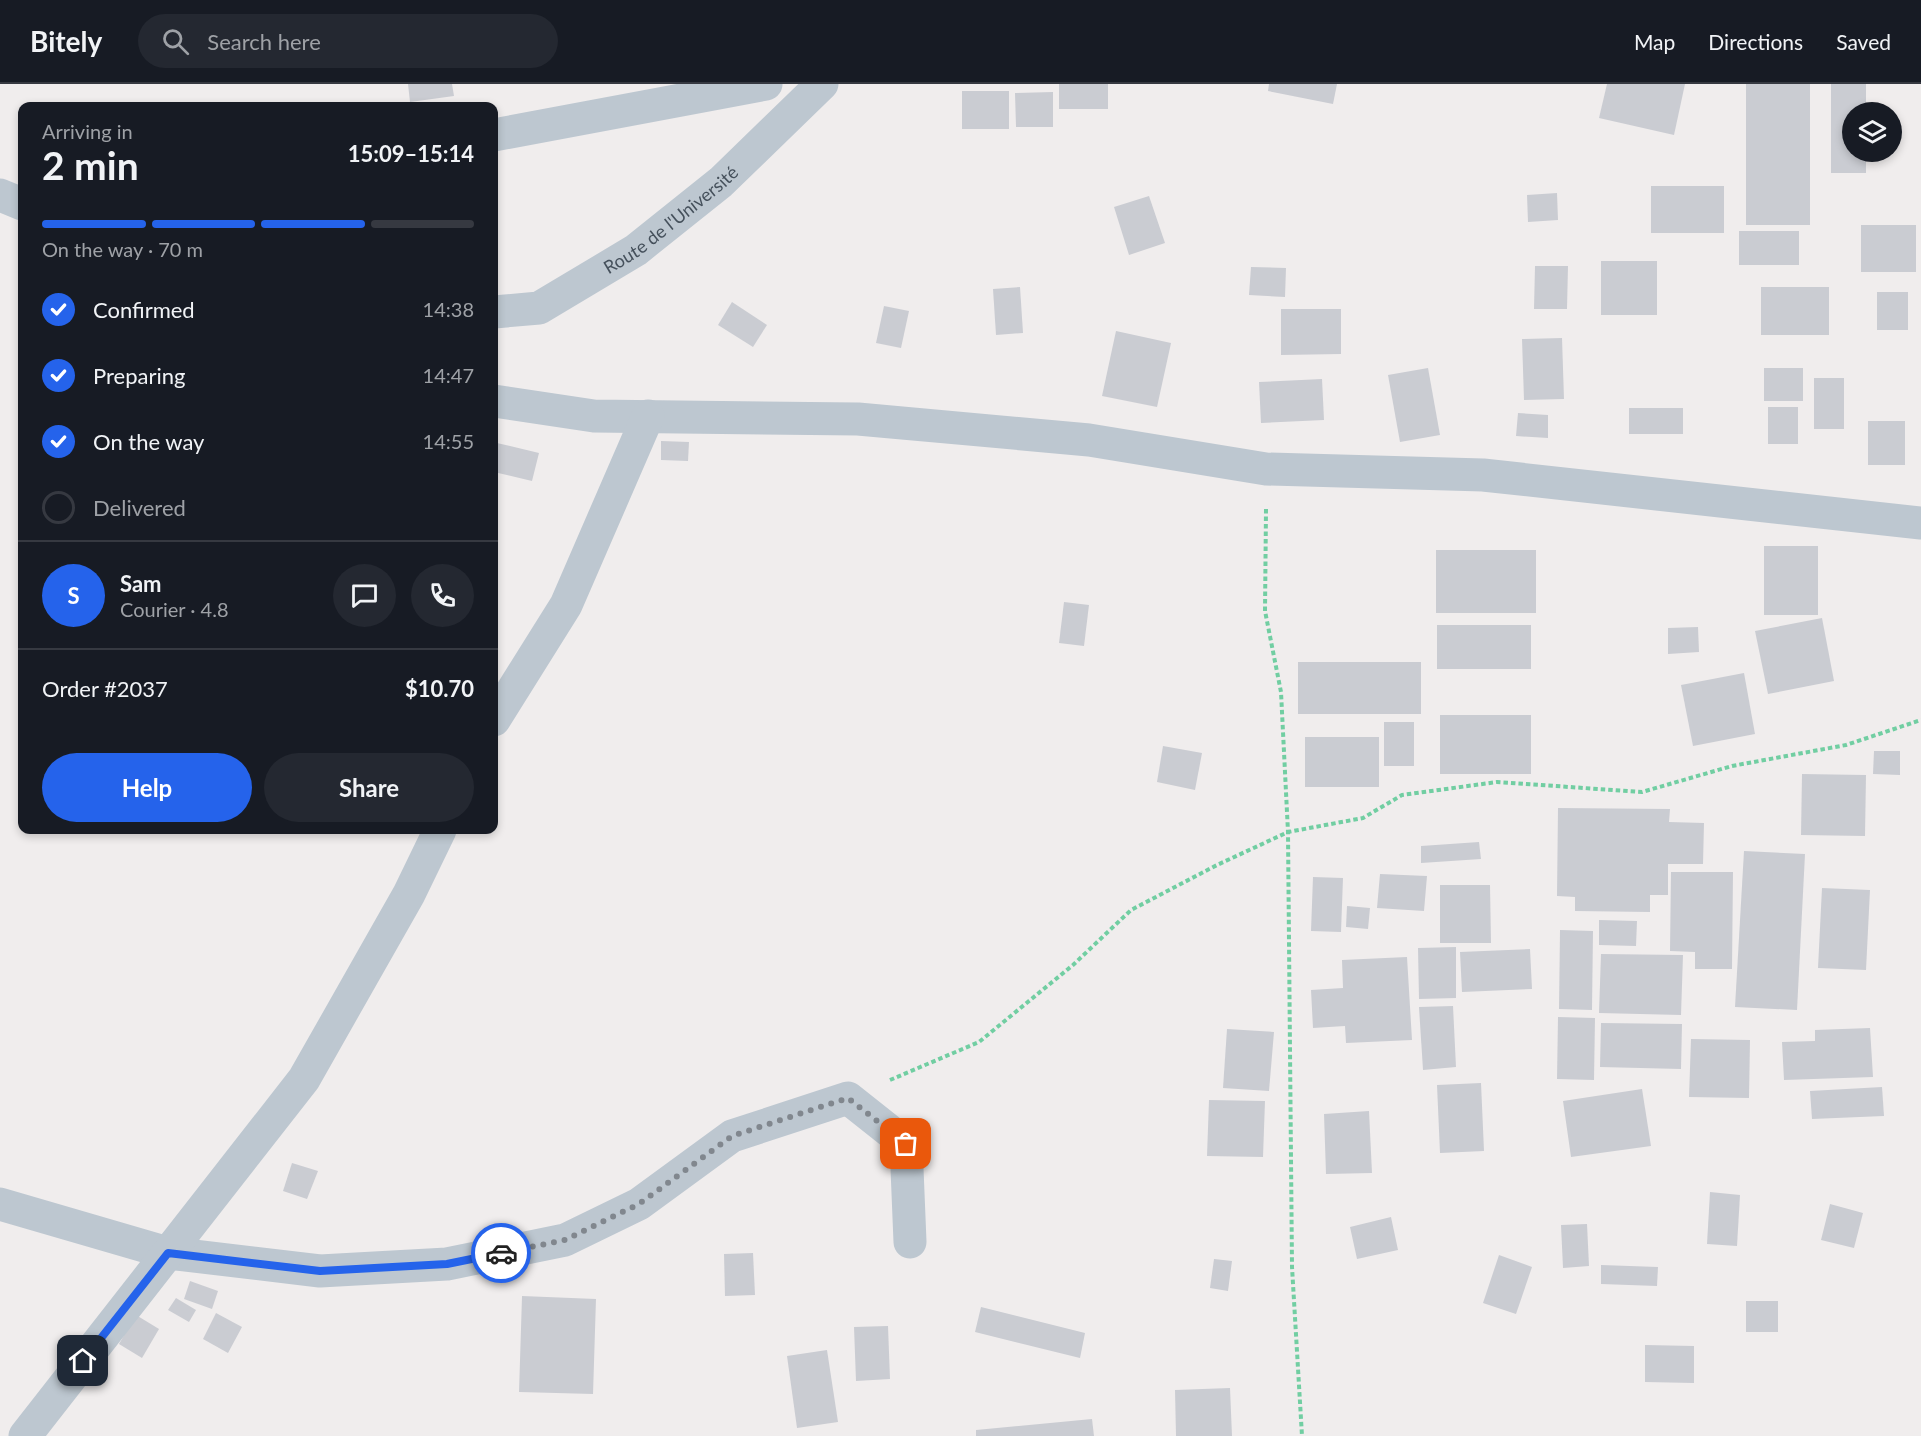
<!DOCTYPE html>
<html lang="en">
<head>
<meta charset="utf-8">
<style>
	body { margin:0; font-family:Lato,sans-serif; background:#242831; color:#f1f3f6; height:100vh; display:flex; flex-direction:column; font-size:22px; white-space:nowrap }
	* { box-sizing:border-box; margin:0 }
	p { font-size:20px; color:#9ea1a6 }
	.icon { flex:none; width:33px; height:33px; fill:none; stroke:currentColor; stroke-width:2; stroke-linecap:round; stroke-linejoin:round }
	.map { position:relative; flex:1; overflow:hidden }
	.details { position:absolute; left:18px; top:18px; width:480px; height:732px; display:flex; flex-direction:column; background:#171b24; border-radius:12px; box-shadow:0 3px 9px #0003 }
	.details>* { flex:none }
	.tools { position:absolute; left:1842px; top:18px; display:grid; gap:12px }
	.tools a { display:grid; place-items:center; width:60px; height:60px; border-radius:50%; background:#171b24; box-shadow:0 3px 9px #0003; font-size:30px }
	.pin { position:absolute; display:grid; place-items:center; width:51px; height:51px; color:#fff; margin:-26px; border-radius:12px; box-shadow:0 3px 9px #0006 }
	.courier { position:absolute; display:grid; place-items:center; width:60px; height:60px; margin:-30px; border:4px solid #2563eb; border-radius:50%; background:#fff; color:#222; box-shadow:0 2px 8px #0007 }
	.headline em { font-style:normal; font-weight:700 }
	.headline div { display:flex; flex-direction:column-reverse }
	.headline { display:flex; align-items:center; justify-content:space-between; height:102px; padding:0 24px }
	h1 { font-size:39px; font-weight:700; line-height:45px }
	.bar { display:grid; grid-template-columns:repeat(4,1fr); gap:9px 6px; align-content:center; height:72px; padding:0 24px }
	.bar i { height:8px; border-radius:4px; background:#363941 }
	.bar .selected { background:#2563eb }
	.bar p { grid-column:span 4 }
	.line { display:flex; align-items:center; gap:15px; padding:0 24px; border-top:2px solid #363941 }
	.line div { flex:1 }
	.round { display:grid; place-items:center; flex:none; width:63px; height:63px; border-radius:32px; background:#242831 }
	ol { padding:0 24px; list-style:none }
	li { display:flex; align-items:center; gap:18px; height:66px }
	li p { margin-inline-start:auto }
	li .icon { padding:6px; border-radius:50%; background:#2563eb; color:#fff; stroke-width:4 }
	li:last-child { color:#9ea1a6 }
	li i { width:33px; height:33px; border:3px solid #363941; border-radius:50% }
	.primary-button { display:flex; gap:12px; margin-top:auto; padding:12px 24px }
	.primary-button a { flex:1; height:69px; border-radius:36px; background:#2563eb; color:#fff; font-size:24px; font-weight:700; line-height:69px; text-align:center }
	.primary-button a+a { background:#242831; color:#f1f3f6 }
	header { display:flex; align-items:center; gap:36px; box-sizing:border-box; height:84px; padding:0 30px; background:#171b24; border-bottom:2px solid #363941 }
	header strong { font-size:28px }
	nav { display:flex; gap:33px; margin-inline-start:auto; font-size:21px }
	.search { width:420px; height:54px; background:#242831; display:flex; align-items:center; gap:15px; box-sizing:border-box; padding:0 21px; border-radius:33px; color:#9ea1a6; font-size:22px }
	.map>svg:first-child { display:block }
	.building { fill:#caccd2 }
	.lines { fill:none; stroke-linecap:round; stroke-linejoin:round }
	.path { stroke:#71cea2; stroke-width:4; stroke-dasharray:4.5 3; stroke-linecap:butt }
	.minor { stroke:#bdc7d0; stroke-width:33 }
	.done { stroke:#81878e; stroke-width:6; stroke-dasharray:0 10.8 }
	.route { stroke:#2563eb; stroke-width:8 }
	.labels { text-anchor:middle; dominant-baseline:central; stroke-width:6; stroke-linejoin:round; paint-order:stroke }
	.street-label { font-size:18px; fill:#45505b; stroke:#fff }
</style>
</head>
<body>
<header>
<strong>Bitely</strong>
<div class="search"><svg class="icon" aria-label="search" viewBox="0 0 24 24"><circle cx="10" cy="10" r="6"/><path d="M15 15l6 6"/></svg>Search here</div>
<nav><a>Map</a><a>Directions</a><a>Saved</a></nav>
</header>
<div class="map">
<svg width="1921" height="1352" viewBox="0 0 1921 1352">
	<rect width="100%" height="100%" fill="#f0eded"/>
	<g class="building">
		<path d="M 408,0 L 452,0 L 454,12 L 410,18 Z"/>
		<rect x="1059" y="0" width="49" height="25"/>
		<path d="M 1269,0 L 1337,0 L 1333,20 L 1268,7 Z"/>
		<path d="M 1607,0 L 1685,0 L 1674,51 L 1599,34 Z"/>
		<rect x="1746" y="0" width="64" height="141"/>
		<path d="M 1831,0 L 1866,0 L 1866,28 L 1852,28 L 1852,68 L 1866,68 L 1866,89 L 1831,89 Z"/>
		<rect x="962" y="7" width="47" height="38"/>
		<path d="M 1053,8 L 1053,43 L 1016,43 L 1015,9 Z"/>
		<rect x="1651" y="102" width="73" height="47"/>
		<path d="M 1557,109 L 1558,136 L 1528,138 L 1527,111 Z"/>
		<path d="M 1149,112 L 1165,159 L 1129,171 L 1114,123 Z"/>
		<rect x="1861" y="141" width="55" height="47"/>
		<rect x="1739" y="147" width="60" height="34"/>
		<rect x="1601" y="177" width="56" height="54"/>
		<path d="M 1535,182 L 1568,182 L 1567,225 L 1534,225 Z"/>
		<path d="M 1251,183 L 1286,184 L 1285,213 L 1249,211 Z"/>
		<path d="M 1020,203 L 1023,249 L 996,251 L 993,205 Z"/>
		<rect x="1761" y="203" width="68" height="48"/>
		<rect x="1877" y="208" width="31" height="38"/>
		<path d="M 732,218 L 767,241 L 753,263 L 718,241 Z"/>
		<path d="M 884,222 L 909,227 L 901,264 L 876,259 Z"/>
		<path d="M 1281,225 L 1341,225 L 1341,270 L 1281,271 Z"/>
		<path d="M 1116,247 L 1171,259 L 1157,323 L 1102,312 Z"/>
		<path d="M 1562,254 L 1564,315 L 1524,316 L 1522,255 Z"/>
		<path d="M 1428,284 L 1440,351 L 1400,358 L 1388,291 Z"/>
		<rect x="1764" y="284" width="39" height="33"/>
		<rect x="1814" y="294" width="30" height="51"/>
		<path d="M 1322,295 L 1324,336 L 1261,339 L 1259,298 Z"/>
		<rect x="1768" y="323" width="30" height="37"/>
		<rect x="1629" y="324" width="54" height="26"/>
		<path d="M 1518,329 L 1548,331 L 1548,354 L 1516,352 Z"/>
		<rect x="1868" y="337" width="37" height="44"/>
		<path d="M 661,357 L 689,358 L 688,377 L 661,376 Z"/>
		<path d="M 497,359 L 539,369 L 532,397 L 494,388 L 494,372 Z"/>
		<rect x="1764" y="462" width="54" height="69"/>
		<rect x="1436" y="466" width="100" height="63"/>
		<path d="M 1064,518 L 1089,521 L 1084,562 L 1059,559 Z"/>
		<path d="M 1822,534 L 1834,597 L 1768,610 L 1755,547 Z"/>
		<rect x="1437" y="541" width="94" height="44"/>
		<path d="M 1698,543 L 1699,568 L 1668,570 L 1668,544 Z"/>
		<rect x="1298" y="578" width="123" height="52"/>
		<path d="M 1744,589 L 1755,650 L 1693,662 L 1681,601 Z"/>
		<rect x="1440" y="631" width="91" height="59"/>
		<rect x="1384" y="638" width="30" height="44"/>
		<rect x="1305" y="653" width="74" height="50"/>
		<path d="M 1163,662 L 1202,669 L 1195,706 L 1157,698 Z"/>
		<path d="M 1874,667 L 1900,667 L 1900,691 L 1873,690 Z"/>
		<path d="M 1802,690 L 1866,691 L 1865,752 L 1801,751 Z"/>
		<path d="M 1558,724 L 1670,725 L 1669,738 L 1704,739 L 1703,780 L 1668,780 L 1668,811 L 1650,811 L 1650,828 L 1575,827 L 1575,813 L 1557,812 Z"/>
		<path d="M 1479,758 L 1481,775 L 1421,779 L 1421,762 Z"/>
		<path d="M 1744,767 L 1805,770 L 1797,926 L 1735,923 Z"/>
		<path d="M 1671,788 L 1733,788 L 1732,885 L 1695,885 L 1695,868 L 1670,867 Z"/>
		<path d="M 1380,790 L 1427,792 L 1424,827 L 1377,824 Z"/>
		<path d="M 1313,793 L 1343,794 L 1341,848 L 1311,847 Z"/>
		<path d="M 1440,801 L 1490,801 L 1491,859 L 1440,859 Z"/>
		<path d="M 1822,804 L 1870,806 L 1866,886 L 1818,884 Z"/>
		<path d="M 1347,822 L 1370,824 L 1368,845 L 1346,843 Z"/>
		<path d="M 1599,836 L 1637,837 L 1636,862 L 1599,861 Z"/>
		<path d="M 1560,846 L 1593,847 L 1592,926 L 1559,925 Z"/>
		<path d="M 1456,863 L 1456,914 L 1419,915 L 1418,864 Z"/>
		<path d="M 1530,865 L 1532,905 L 1462,908 L 1460,868 Z"/>
		<path d="M 1601,870 L 1683,871 L 1681,931 L 1599,929 Z"/>
		<path d="M 1407,873 L 1412,956 L 1346,959 L 1345,942 L 1313,944 L 1311,906 L 1343,904 L 1342,876 Z"/>
		<path d="M 1453,922 L 1456,983 L 1423,986 L 1419,923 Z"/>
		<path d="M 1558,933 L 1595,934 L 1594,996 L 1557,995 Z"/>
		<path d="M 1601,939 L 1682,940 L 1681,985 L 1600,983 Z"/>
		<path d="M 1870,944 L 1873,993 L 1784,996 L 1782,958 L 1815,957 L 1815,946 Z"/>
		<path d="M 1227,945 L 1274,948 L 1269,1007 L 1223,1004 Z"/>
		<path d="M 1691,955 L 1750,956 L 1749,1014 L 1689,1013 Z"/>
		<path d="M 1481,999 L 1484,1067 L 1440,1069 L 1437,1001 Z"/>
		<path d="M 1882,1003 L 1884,1032 L 1812,1035 L 1810,1007 Z"/>
		<path d="M 1642,1005 L 1651,1062 L 1571,1073 L 1563,1017 Z"/>
		<path d="M 1209,1016 L 1265,1017 L 1263,1073 L 1207,1072 Z"/>
		<path d="M 1369,1027 L 1372,1089 L 1326,1090 L 1324,1030 Z"/>
		<path d="M 292,1079 L 318,1087 L 307,1115 L 283,1107 Z"/>
		<path d="M 1710,1108 L 1740,1111 L 1737,1162 L 1707,1160 Z"/>
		<path d="M 1830,1120 L 1863,1129 L 1854,1164 L 1821,1156 Z"/>
		<path d="M 1391,1133 L 1398,1166 L 1357,1175 L 1350,1143 Z"/>
		<path d="M 1587,1140 L 1589,1182 L 1563,1184 L 1561,1141 Z"/>
		<path d="M 753,1169 L 755,1211 L 725,1212 L 724,1170 Z"/>
		<path d="M 1499,1171 L 1532,1183 L 1516,1230 L 1483,1219 Z"/>
		<path d="M 1214,1175 L 1232,1177 L 1228,1207 L 1210,1204 Z"/>
		<path d="M 1601,1181 L 1658,1183 L 1657,1202 L 1601,1200 Z"/>
		<path d="M 190,1197 L 218,1207 L 212,1225 L 184,1215 Z"/>
		<path d="M 522,1212 L 596,1215 L 593,1310 L 519,1308 Z"/>
		<path d="M 176,1214 L 196,1226 L 189,1238 L 168,1226 Z"/>
		<rect x="1746" y="1217" width="32" height="31"/>
		<path d="M 981,1223 L 1085,1249 L 1080,1274 L 975,1248 Z"/>
		<path d="M 216,1229 L 242,1243 L 228,1269 L 203,1255 Z"/>
		<path d="M 136,1231 L 159,1245 L 142,1274 L 119,1260 Z"/>
		<path d="M 888,1242 L 890,1295 L 856,1297 L 854,1243 Z"/>
		<path d="M 1645,1261 L 1694,1262 L 1694,1299 L 1645,1298 Z"/>
		<path d="M 827,1266 L 838,1338 L 797,1344 L 787,1272 Z"/>
		<path d="M 1230,1304 L 1232,1352 L 1176,1352 L 1175,1306 Z"/>
		<path d="M 1092,1335 L 1094,1352 L 976,1352 L 976,1346 Z"/>
	</g>
	<g class="lines">
		<g class="path">
			<path d="M 1266,425 L 1265,527 L 1281,608 L 1288,748 L 1292,1183 L 1302,1352"/>
			<path d="M 890,996 L 979,958 L 1073,881 L 1131,826 L 1217,781 L 1288,748 L 1363,734 L 1402,711 L 1497,698 L 1642,708 L 1732,682 L 1846,661 L 1921,636"/>
		</g>
		<g class="minor">
			<path d="M 494,51 L 766,0"/>
			<path d="M 0,111 L 22,120"/>
			<path id="s1" d="M 494,228 L 539,224 L 636,166 L 721,98 L 822,0"/>
			<path d="M 494,317 L 594,332 L 858,335 L 1089,356 L 1266,385 L 1483,391 L 1921,439"/>
			<path d="M 494,636 L 566,521 L 648,332"/>
			<path d="M 0,1120 L 168,1169 L 320,1187 L 447,1180 L 565,1156 L 639,1120 L 732,1052 L 848,1014 L 906,1060 L 910,1158"/>
			<path d="M 25,1352 L 304,995 L 409,810 L 440,746"/>
		</g>
	</g>
	<g class="lines">
		<path class="done" d="M 501,1169 L 565,1156 L 639,1120 L 732,1052 L 848,1014 L 906,1060"/>
		<path class="route" d="M 83,1277 L 168,1169 L 320,1187 L 447,1180 L 501,1169"/>
	</g>
	<g class="labels">
		<g class="street-label">
			<text stroke="none"><textPath href="#s1" startOffset="204">Route de l'Université</textPath></text>
		</g>
	</g>
</svg>
<div class="tools">
<a><svg class="icon" aria-label="layers" viewBox="0 0 24 24"><path d="M12 4l9 5-9 5-9-5zM3 14l9 5 9-5"/></svg></a>
</div>
<div class="pin" style="left:906px;top:1060px;background:#ea580c"><svg class="icon" aria-label="bag" viewBox="0 0 24 24"><path d="M5 8h14l-1 12H6zM9 8a3 3 0 0 1 6 0"/></svg></div>
<div class="pin" style="left:83px;top:1277px;background:#1f2937"><svg class="icon" aria-label="home" viewBox="0 0 24 24"><path d="M3 11l9-7 9 7M6 9v11h12V9"/></svg></div>
<div class="courier" style="left:501px;top:1169px"><svg class="icon" aria-label="car" viewBox="0 0 24 24"><path d="M5 17H2v-5l4-1 3-4h7l3 4 3 1v5h-3M9 17h6M6 11h13"/><circle cx="7" cy="17" r="2"/><circle cx="17" cy="17" r="2"/></svg></div>
<section class="details">
<div class="headline"><div><h1>2 min</h1><p>Arriving in</p></div><em>15:09–15:14</em></div>
<div class="bar"><i class="selected"></i><i class="selected"></i><i class="selected"></i><i></i><p>On the way · 70 m</p></div>
<ol>
<li><svg class="icon" aria-label="check" viewBox="0 0 24 24"><path d="M5 12l5 5 9-10"/></svg>Confirmed<p>14:38</p></li>
<li><svg class="icon" aria-label="check" viewBox="0 0 24 24"><path d="M5 12l5 5 9-10"/></svg>Preparing<p>14:47</p></li>
<li><svg class="icon" aria-label="check" viewBox="0 0 24 24"><path d="M5 12l5 5 9-10"/></svg>On the way<p>14:55</p></li>
<li><i></i>Delivered</li>
</ol>
<div class="line" style="height:108px"><b class="round" style="background:#2563eb;color:#fff">S</b><div><b>Sam</b><p>Courier · 4.8</p></div><a class="round"><svg class="icon" aria-label="chat" viewBox="0 0 24 24"><path d="M4 5h16v11H9l-5 4z"/></svg></a><a class="round"><svg class="icon" aria-label="phone" viewBox="0 0 24 24"><path d="M5 4h4l2 5-3 2q2 4 5 5l2-3 5 2v4C11 20 4 13 5 4z"/></svg></a></div>
<div class="line" style="height:78px"><div>Order #2037</div><b>$10.70</b></div>
<div class="primary-button"><a>Help</a><a>Share</a></div>
</section>
</div>
</body>
</html>
